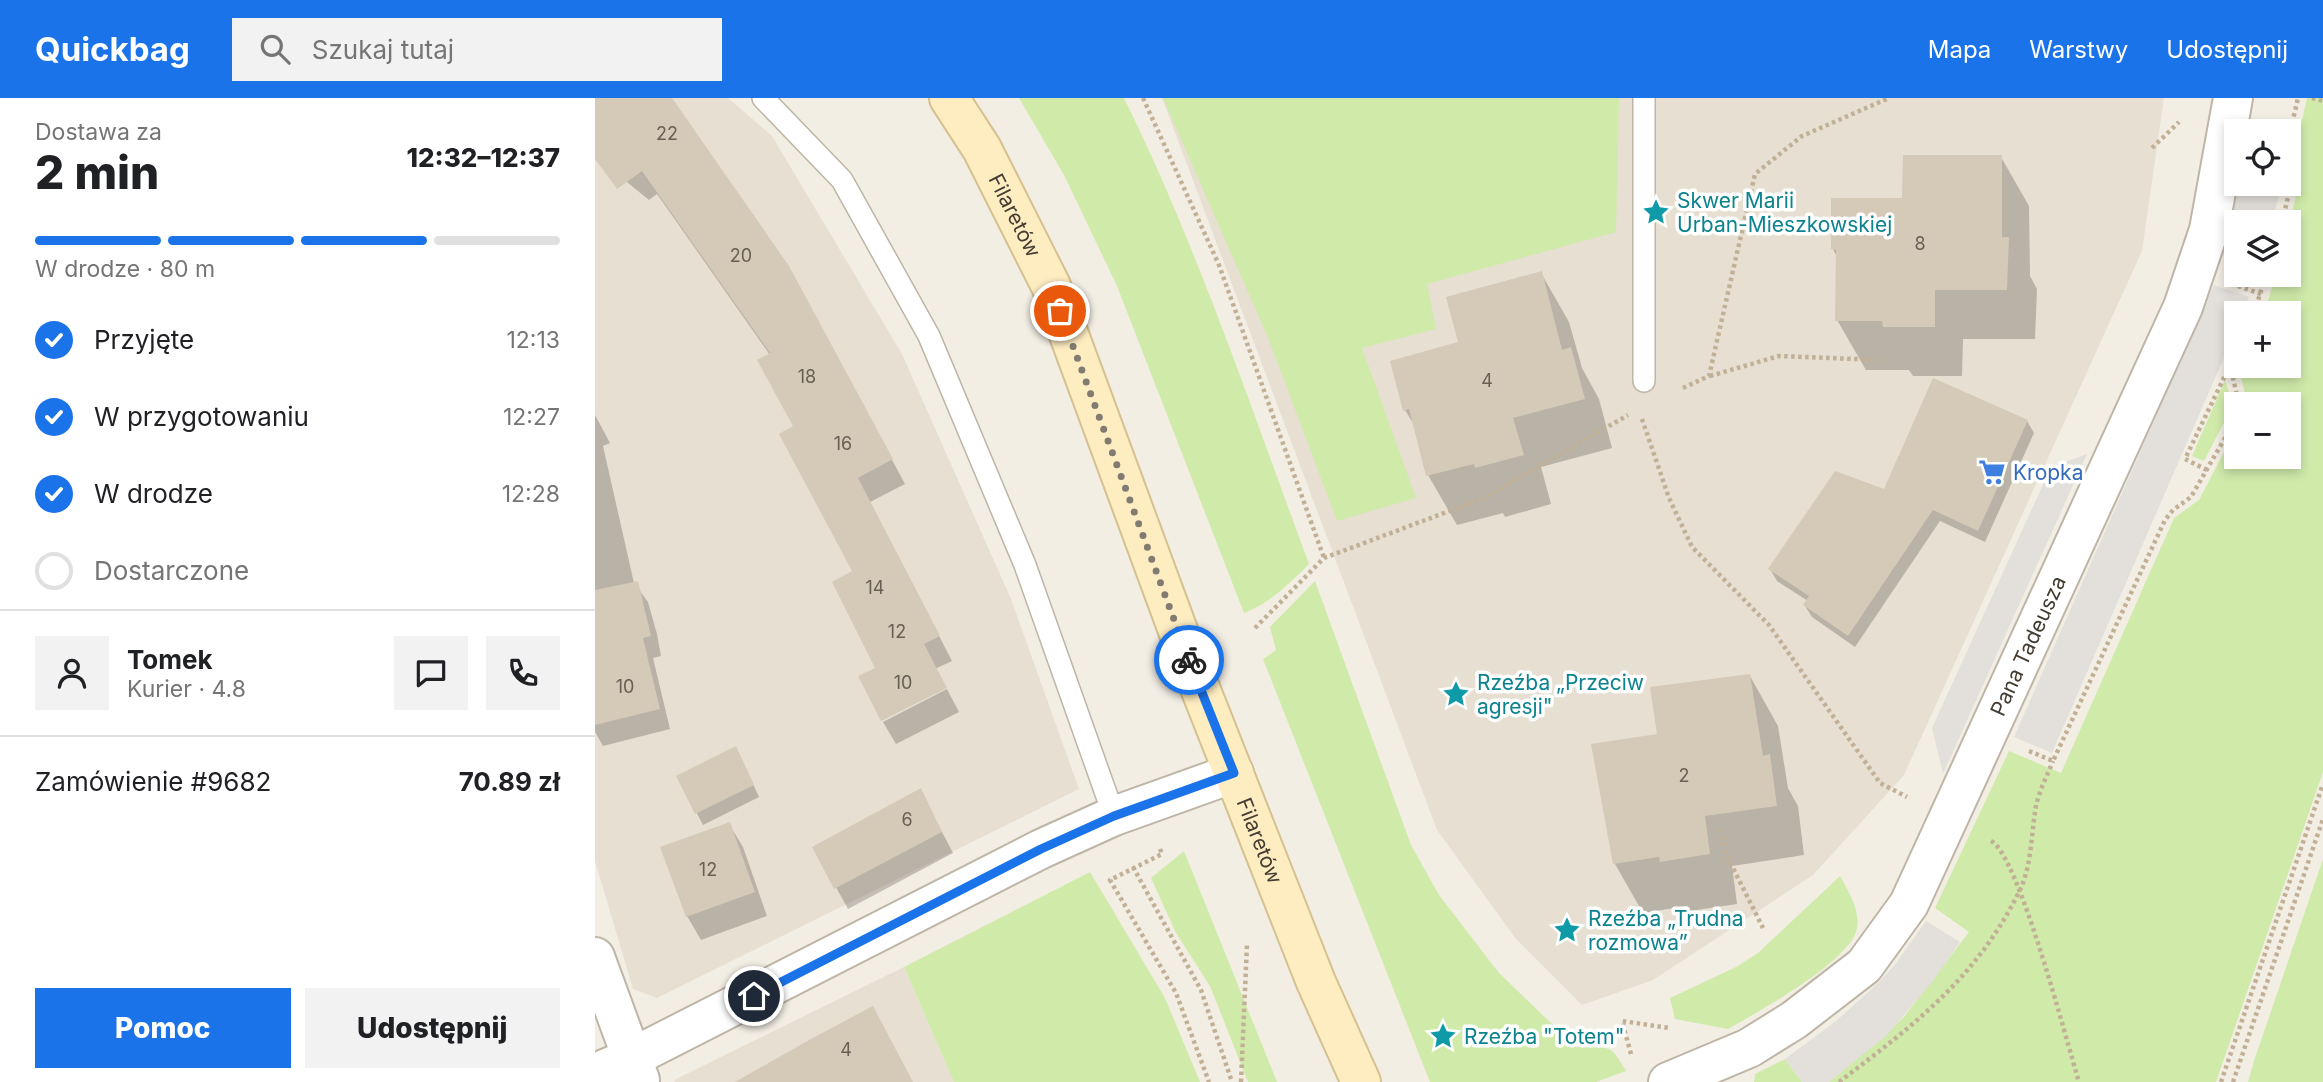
<!DOCTYPE html>
<html lang="pl">
<head>
<meta charset="utf-8">
<style>
	body { margin:0; font-family:Inter,sans-serif; background:#f2f2f2; color:#202124; height:100vh; display:flex; flex-direction:column; font-size:26px; white-space:nowrap }
	* { box-sizing:border-box; margin:0 }
	p { font-size:23px; color:#757577 }
	.icon { flex:none; width:38px; height:38px; fill:none; stroke:currentColor; stroke-width:2; stroke-linecap:round; stroke-linejoin:round }
	.map { position:relative; flex:1; overflow:hidden }
	.drawer { display:flex; flex-direction:column; background:#fff; width:595px }
	.drawer>* { flex:none }
	.tools { position:absolute; left:1629px; top:21px; display:grid; gap:14px }
	.tools a { display:grid; place-items:center; width:77px; height:77px; border-radius:0px; background:#fff; box-shadow:0 4px 10px #0003; font-size:35px }
	.pin { position:absolute; display:grid; place-items:center; width:60px; height:60px; color:#fff; margin:-30px; border:4px solid #fff; border-radius:50%; box-shadow:0 2px 7px #0007 }
	.courier { position:absolute; display:grid; place-items:center; width:70px; height:70px; margin:-35px; border:5px solid #1a73e8; border-radius:50%; background:#fff; color:#222; box-shadow:0 2px 9px #0007 }
	.summary em { font-style:normal; font-weight:800 }
	.summary div { display:flex; flex-direction:column-reverse }
	.summary { display:flex; align-items:center; justify-content:space-between; height:119px; padding:0 35px }
	h1 { font-size:46px; font-weight:800; line-height:52px }
	.bar { display:grid; grid-template-columns:repeat(4,1fr); gap:10px 7px; align-content:center; height:84px; padding:0 35px }
	.bar i { height:9px; border-radius:5px; background:#e0e0e0 }
	.bar .on { background:#1a73e8 }
	.bar p { grid-column:span 4 }
	.line { display:flex; align-items:center; gap:18px; padding:0 35px; border-top:2px solid #e0e0e0 }
	.line div { flex:1 }
	.round { display:grid; place-items:center; flex:none; width:74px; height:74px; border-radius:0px; background:#f2f2f2 }
	ol { padding:0 35px; list-style:none }
	li { display:flex; align-items:center; gap:21px; height:77px }
	li p { margin-inline-start:auto }
	li .icon { padding:7px; border-radius:50%; background:#1a73e8; color:#fff; stroke-width:4 }
	li:last-child { color:#757577 }
	li i { width:38px; height:38px; border:4px solid #e0e0e0; border-radius:50% }
	.action { display:flex; gap:14px; margin-top:auto; padding:14px 35px }
	.action a { flex:1; height:80px; border-radius:0px; background:#1a73e8; color:#fff; font-size:28px; font-weight:800; line-height:80px; text-align:center }
	.action a+a { background:#f2f2f2; color:#202124 }
	header { display:flex; align-items:center; gap:42px; box-sizing:border-box; height:98px; padding:0 35px; background:#1a73e8; color:#fff }
	header strong { font-size:33px }
	nav { display:flex; gap:38px; margin-inline-start:auto; font-size:24px }
	.search { width:490px; height:63px; background:#f2f2f2; display:flex; align-items:center; gap:18px; box-sizing:border-box; padding:0 24px; border-radius:0px; color:#757577; font-size:26px }
	main { display:flex; flex:1; min-height:0 }
	.map>svg:first-child { display:block }
	.residential { fill:#e7dfd1 }
	.green { fill:#d0eaaa }
	.parking { fill:#e3e0dc }
	.shadow { fill:#0003 }
	.building { fill:#d5c9b8 }
	.lines { fill:none; stroke-linecap:round; stroke-linejoin:round }
	.service-casing { stroke:#bfb5a6; stroke-width:24 }
	.minor-casing { stroke:#bfb5a6; stroke-width:42 }
	.secondary-casing { stroke:#d5c190; stroke-width:42 }
	.path { stroke:#c1b096; stroke-width:4.5; stroke-dasharray:3.5 3.5; stroke-linecap:butt }
	.service { stroke:#fff; stroke-width:21 }
	.minor { stroke:#fff; stroke-width:38 }
	.secondary { stroke:#ffedc2; stroke-width:38 }
	.done { stroke:#827b71; stroke-width:7; stroke-dasharray:0 12.6 }
	.route { stroke:#1a73e8; stroke-width:9 }
	.labels { text-anchor:middle; dominant-baseline:central; stroke-width:7; stroke-linejoin:round; paint-order:stroke }
	.number-label { font-size:18px; fill:#696054 }
	.culture-label { font-size:21px; fill:#0d838f; stroke:#fff; text-anchor:start }
	.street-label { font-size:21px; fill:#453d33; stroke:#fff }
	.shop-label { font-size:21px; fill:#366cbe; stroke:#fff; text-anchor:start }
</style>
</head>
<body>
<header>
<strong>Quickbag</strong>
<div class="search"><svg class="icon" aria-label="search" viewBox="0 0 24 24"><circle cx="10" cy="10" r="6"/><path d="M15 15l6 6"/></svg>Szukaj tutaj</div>
<nav><a>Mapa</a><a>Warstwy</a><a>Udostępnij</a></nav>
</header>
<main>
<section class="drawer">
<div class="summary"><div><h1>2 min</h1><p>Dostawa za</p></div><em>12:32–12:37</em></div>
<div class="bar"><i class="on"></i><i class="on"></i><i class="on"></i><i></i><p>W drodze · 80 m</p></div>
<ol>
<li><svg class="icon" aria-label="check" viewBox="0 0 24 24"><path d="M5 12l5 5 9-10"/></svg>Przyjęte<p>12:13</p></li>
<li><svg class="icon" aria-label="check" viewBox="0 0 24 24"><path d="M5 12l5 5 9-10"/></svg>W przygotowaniu<p>12:27</p></li>
<li><svg class="icon" aria-label="check" viewBox="0 0 24 24"><path d="M5 12l5 5 9-10"/></svg>W drodze<p>12:28</p></li>
<li><i></i>Dostarczone</li>
</ol>
<div class="line" style="height:126px"><a class="round"><svg class="icon" aria-label="person" viewBox="0 0 24 24"><circle cx="12" cy="8" r="4"/><path d="M4 21q1-7 8-7t8 7"/></svg></a><div><b>Tomek</b><p>Kurier · 4.8</p></div><a class="round"><svg class="icon" aria-label="chat" viewBox="0 0 24 24"><path d="M4 5h16v11H9l-5 4z"/></svg></a><a class="round"><svg class="icon" aria-label="phone" viewBox="0 0 24 24"><path d="M5 4h4l2 5-3 2q2 4 5 5l2-3 5 2v4C11 20 4 13 5 4z"/></svg></a></div>
<div class="line" style="height:91px"><div>Zamówienie #9682</div><b>70.89 zł</b></div>
<div class="action"><a>Pomoc</a><a>Udostępnij</a></div>
</section>
<div class="map">
<svg width="1728" height="984" viewBox="0 0 1728 984">
	<rect width="100%" height="100%" fill="#f3eee4"/>
	<g class="residential">
		<path d="M 0,0 L 133,0 L 177,38 L 307,256 L 416,501 L 484,691 L 62,900 L 38,891 L 0,763 Z"/>
		<path d="M 567,0 L 1569,0 L 1547,153 L 1309,677 L 1218,777 L 1058,882 L 987,907 L 921,841 L 842,732 Z"/>
		<path d="M 309,869 L 359,984 L 80,984 L 79,982 Z"/>
	</g>
	<g class="green">
		<path d="M 424,0 L 529,0 C 603,150 656,310 714,466 C 693,487 676,504 649,515 L 522,188 L 469,77 Z"/>
		<path d="M 568,0 L 1024,0 L 1021,134 L 832,186 L 841,231 L 767,250 L 821,400 L 742,423 L 674,242 Z"/>
		<path d="M 1712,0 L 1728,0 L 1728,674 L 1621,984 L 1234,984 L 1308,920 L 1374,834 L 1340,810 L 1414,653 L 1466,675 L 1579,420 L 1604,402 L 1641,331 L 1642,359 L 1694,359 L 1694,306 L 1653,306 L 1645,276 L 1648,268 L 1694,268 L 1694,215 L 1669,215 L 1681,177 L 1694,177 L 1694,128 L 1703,88 L 1701,48 Z"/>
		<path d="M 1630,282 L 1638,307 L 1609,363 L 1597,358 Z"/>
		<path d="M 720,483 L 816,747 L 844,797 L 904,875 L 981,949 C 1013,952 1013,941 1031,973 L 1001,984 L 835,984 L 668,561 L 681,552 L 675,529 Z"/>
		<path d="M 589,753 L 682,984 L 653,984 L 615,888 L 581,835 L 556,780 Z"/>
		<path d="M 1728,761 L 1728,984 L 1653,984 L 1659,963 Z"/>
		<path d="M 495,774 L 570,900 L 605,984 L 359,984 L 309,869 Z"/>
		<path d="M 1245,778 C 1254,794 1267,815 1261,834 C 1251,865 1162,915 1133,931 L 1080,921 L 1075,900 L 1141,869 L 1163,855 Z"/>
		<path d="M 1190,961 L 1207,984 L 1159,984 L 1160,976 Z"/>
	</g>
	<g class="parking">
		<path d="M 1645,86 L 1686,88 L 1677,124 L 1642,124 L 1641,162 L 1627,157 Z"/>
		<path d="M 1619,187 L 1654,199 L 1648,215 L 1642,215 L 1641,232 L 1457,655 L 1419,639 Z"/>
		<path d="M 1492,356 L 1348,676 L 1337,630 L 1456,369 Z"/>
		<path d="M 1331,823 L 1365,844 L 1337,884 L 1292,937 L 1234,984 L 1207,984 L 1190,961 L 1241,923 L 1280,888 L 1299,868 Z"/>
	</g>
	<g class="shadow">
		<path d="M 0,0 L 62,0 L 207,194 L 310,386 L 275,404 L 357,563 L 342,570 L 283,571 L 259,474 L 200,329 L 175,257 L 62,96 L 54,102 L 0,58 Z"/>
		<path d="M 1406,59 L 1434,108 L 1435,178 L 1442,191 L 1440,241 L 1368,241 L 1367,278 L 1318,278 L 1314,272 L 1271,272 L 1242,222 L 1242,159 L 1238,151 L 1309,102 Z"/>
		<path d="M 946,175 L 974,224 L 987,270 L 1004,301 L 1017,350 L 946,369 L 956,406 L 910,419 L 908,415 L 862,427 L 833,377 L 821,330 L 810,312 L 865,245 Z"/>
		<path d="M 0,317 L 15,345 L 8,348 L 39,485 L 53,504 L 62,536 L 66,558 L 58,560 L 75,631 L 8,648 L 0,634 Z"/>
		<path d="M 1432,323 L 1439,335 L 1390,444 L 1345,423 L 1260,549 L 1217,519 L 1210,508 L 1213,503 L 1182,483 L 1175,471 L 1290,393 Z"/>
		<path d="M 1155,578 L 1183,628 L 1193,690 L 1203,708 L 1209,757 L 1137,768 L 1142,806 L 1095,813 L 1092,808 L 1048,815 L 1020,766 L 998,648 L 1064,637 Z"/>
		<path d="M 352,591 L 364,614 L 301,646 L 288,624 Z"/>
		<path d="M 147,662 L 164,699 L 108,727 L 83,679 Z"/>
		<path d="M 325,692 L 358,755 L 253,811 L 219,749 Z"/>
		<path d="M 134,726 L 148,749 L 172,818 L 106,842 L 92,818 Z"/>
	</g>
	<g class="building">
		<path d="M 0,0 L 77,0 L 194,168 L 298,361 L 263,380 L 345,538 L 329,546 L 352,590 L 286,623 L 263,578 L 280,570 L 237,484 L 257,473 L 184,336 L 198,328 L 162,262 L 175,255 L 47,73 L 22,91 L 0,61 Z"/>
		<path d="M 1308,57 L 1407,57 L 1407,139 L 1414,139 L 1412,192 L 1340,192 L 1340,229 L 1288,229 L 1287,223 L 1240,223 L 1241,152 L 1236,151 L 1236,100 L 1307,100 Z"/>
		<path d="M 947,173 L 967,252 L 976,249 L 990,301 L 918,320 L 929,357 L 880,370 L 879,366 L 831,378 L 814,311 L 808,313 L 795,263 L 863,244 L 851,199 Z"/>
		<path d="M 1338,280 L 1433,322 L 1383,433 L 1338,412 L 1253,538 L 1208,507 L 1214,498 L 1173,471 L 1240,373 L 1289,391 Z"/>
		<path d="M 43,483 L 56,538 L 48,540 L 65,611 L 0,627 L 0,492 Z"/>
		<path d="M 1155,576 L 1168,658 L 1175,656 L 1182,708 L 1110,718 L 1115,756 L 1065,764 L 1064,759 L 1018,766 L 996,646 L 1062,636 L 1055,589 Z"/>
		<path d="M 141,648 L 159,687 L 100,716 L 81,678 Z"/>
		<path d="M 326,690 L 347,734 L 239,791 L 217,749 Z"/>
		<path d="M 135,724 L 160,794 L 91,819 L 65,749 Z"/>
		<path d="M 278,908 L 318,984 L 140,984 L 216,941 Z"/>
	</g>
	<g class="lines">
		<defs>
			<g id="service">
				<path d="M 168,0 L 247,82 L 334,238 L 430,467 L 519,718"/>
				<path d="M 1049,283 L 1049,0"/>
			</g>
			<g id="minor">
				<path d="M 0,859 L 45,982"/>
				<path d="M 0,975 L 36,960 L 446,751 L 519,718 L 639,675"/>
				<path id="s1" d="M 1073,984 L 1154,950 L 1199,922 L 1269,868 L 1314,806 L 1588,209 L 1614,132 L 1638,0"/>
			</g>
			<g id="secondary">
				<path id="s2" d="M 354,0 L 387,51 L 456,188 L 592,557 L 721,884 L 766,984"/>
			</g>
		</defs>
		<use href="#service" class="service-casing"/>
		<use href="#minor" class="minor-casing"/>
		<use href="#secondary" class="secondary-casing"/>
		<g class="path">
			<path d="M 548,0 L 624,167 L 729,460"/>
			<path d="M 1717,0 L 1728,3"/>
			<path d="M 1694,39 L 1703,0"/>
			<path d="M 1557,50 L 1584,24"/>
			<path d="M 1687,124 L 1696,87 L 1694,75"/>
			<path d="M 1643,188 L 1666,196"/>
			<path d="M 1659,215 L 1671,177"/>
			<path d="M 1642,253 L 1635,267 L 1644,306"/>
			<path d="M 1115,278 L 1184,258 L 1286,262"/>
			<path d="M 1088,290 L 1114,278 L 1160,76 L 1207,38 L 1294,0"/>
			<path d="M 1047,321 L 1074,400 L 1097,449 L 1174,527 L 1285,685 L 1312,699"/>
			<path d="M 1612,372 L 1590,361 L 1635,267"/>
			<path d="M 660,530 L 729,460 L 889,400 L 1033,317"/>
			<path d="M 1434,653 L 1458,663 L 1570,422 L 1578,412 L 1596,399 L 1642,319"/>
			<path d="M 1126,731 L 1131,756 L 1168,830"/>
			<path d="M 1396,743 C 1423,755 1472,945 1484,984"/>
			<path d="M 565,751 L 567,756 L 515,782 L 581,895 L 614,984"/>
			<path d="M 538,769 L 606,892 L 637,984"/>
			<path d="M 1036,956 L 1027,923 L 1075,930"/>
			<path d="M 646,984 L 652,846"/>
			<path d="M 1244,984 C 1319,927 1382,880 1425,792 C 1437,766 1436,736 1441,708 C 1444,693 1452,678 1458,663"/>
			<path d="M 1626,984 L 1728,686"/>
			<path d="M 1638,984 L 1728,721"/>
		</g>
		<use href="#service" class="service"/>
		<use href="#minor" class="minor"/>
		<use href="#secondary" class="secondary"/>
	</g>
	<g class="lines">
		<path class="done" d="M 465,213 L 594,562"/>
		<path class="route" d="M 159,898 L 446,751 L 519,718 L 639,675 L 594,562"/>
	</g>
	<defs>
		<symbol id="sight-bare" viewBox="-9 -9 18 18"><path d="M0-6L1.8-2.2L6-1.7L2.9 1.2L3.7 5.4L0 3.3L-3.7 5.4L-2.9 1.2L-6-1.7L-1.8-2.2Z" fill="#0f9aa8" stroke="#fff" stroke-width="2.5" paint-order="stroke"/></symbol>
		<symbol id="supermarket-bare" viewBox="-9 -9 18 18"><path d="M-6-5.5h2.5l.6 2H6L4.5 2H-2.5L-4.4-4H-6ZM-1.5 3.2a1.3 1.3 0 1 0 .1 0ZM3 3.2a1.3 1.3 0 1 0 .1 0Z" fill="#3f7fe0" stroke="#fff" stroke-width="2.5" paint-order="stroke"/></symbol>
	</defs>
	<g fill-rule="evenodd">
		<use href="#sight-bare" x="1042" y="95" width="38" height="38"/>
		<use href="#supermarket-bare" x="1378" y="355" width="38" height="38"/>
		<use href="#sight-bare" x="842" y="577" width="38" height="38"/>
		<use href="#sight-bare" x="953" y="813" width="38" height="38"/>
		<use href="#sight-bare" x="829" y="919" width="38" height="38"/>
	</g>
	<g class="labels">
		<g class="number-label">
			<text x="72" y="35">22</text>
			<text x="1325" y="145">8</text>
			<text x="146" y="157">20</text>
			<text x="212" y="278">18</text>
			<text x="892" y="282">4</text>
			<text x="248" y="345">16</text>
			<text x="280" y="489">14</text>
			<text x="302" y="533">12</text>
			<text x="308" y="584">10</text>
			<text x="30" y="588">10</text>
			<text x="1089" y="677">2</text>
			<text x="312" y="721">6</text>
			<text x="113" y="771">12</text>
			<text x="251" y="951">4</text>
		</g>
		<g class="culture-label">
			<text x="1082" y="102">Skwer Marii<tspan x="1082" dy="24">Urban-Mieszkowskiej</tspan></text>
			<text x="882" y="584">Rzeźba „Przeciw<tspan x="882" dy="24">agresji"</tspan></text>
			<text x="993" y="820">Rzeźba „Trudna<tspan x="993" dy="24">rozmowa”</tspan></text>
			<text x="869" y="938">Rzeźba "Totem"</text>
		</g>
		<g class="street-label">
			<text stroke="none"><textPath href="#s2" startOffset="135">Filaretów</textPath></text>
			<text stroke="none"><textPath href="#s1" startOffset="590">Pana Tadeusza</textPath></text>
			<text stroke="none"><textPath href="#s2" startOffset="807">Filaretów</textPath></text>
		</g>
		<g class="shop-label">
			<text x="1418" y="374">Kropka</text>
		</g>
	</g>
</svg>
<div class="tools">
<a><svg class="icon" aria-label="locate" viewBox="0 0 24 24"><circle cx="12" cy="12" r="6"/><path d="M12 2v4M12 18v4M2 12h4M18 12h4"/></svg></a>
<a><svg class="icon" aria-label="layers" viewBox="0 0 24 24"><path d="M12 4l9 5-9 5-9-5zM3 14l9 5 9-5"/></svg></a>
<a>+</a>
<a>−</a>
</div>
<div class="pin" style="left:465px;top:213px;background:#ea580c"><svg class="icon" aria-label="bag" viewBox="0 0 24 24"><path d="M5 8h14l-1 12H6zM9 8a3 3 0 0 1 6 0"/></svg></div>
<div class="pin" style="left:159px;top:898px;background:#1f2937"><svg class="icon" aria-label="home" viewBox="0 0 24 24"><path d="M3 11l9-7 9 7M6 9v11h12V9"/></svg></div>
<div class="courier" style="left:594px;top:562px"><svg class="icon" aria-label="bike" viewBox="0 0 24 24"><circle cx="6" cy="16" r="4"/><circle cx="18" cy="16" r="4"/><path d="M6 16l4-8h5l3 8M10 8l3 8H6M13 5h3"/></svg></div>
</div>
</main>
</body>
</html>
